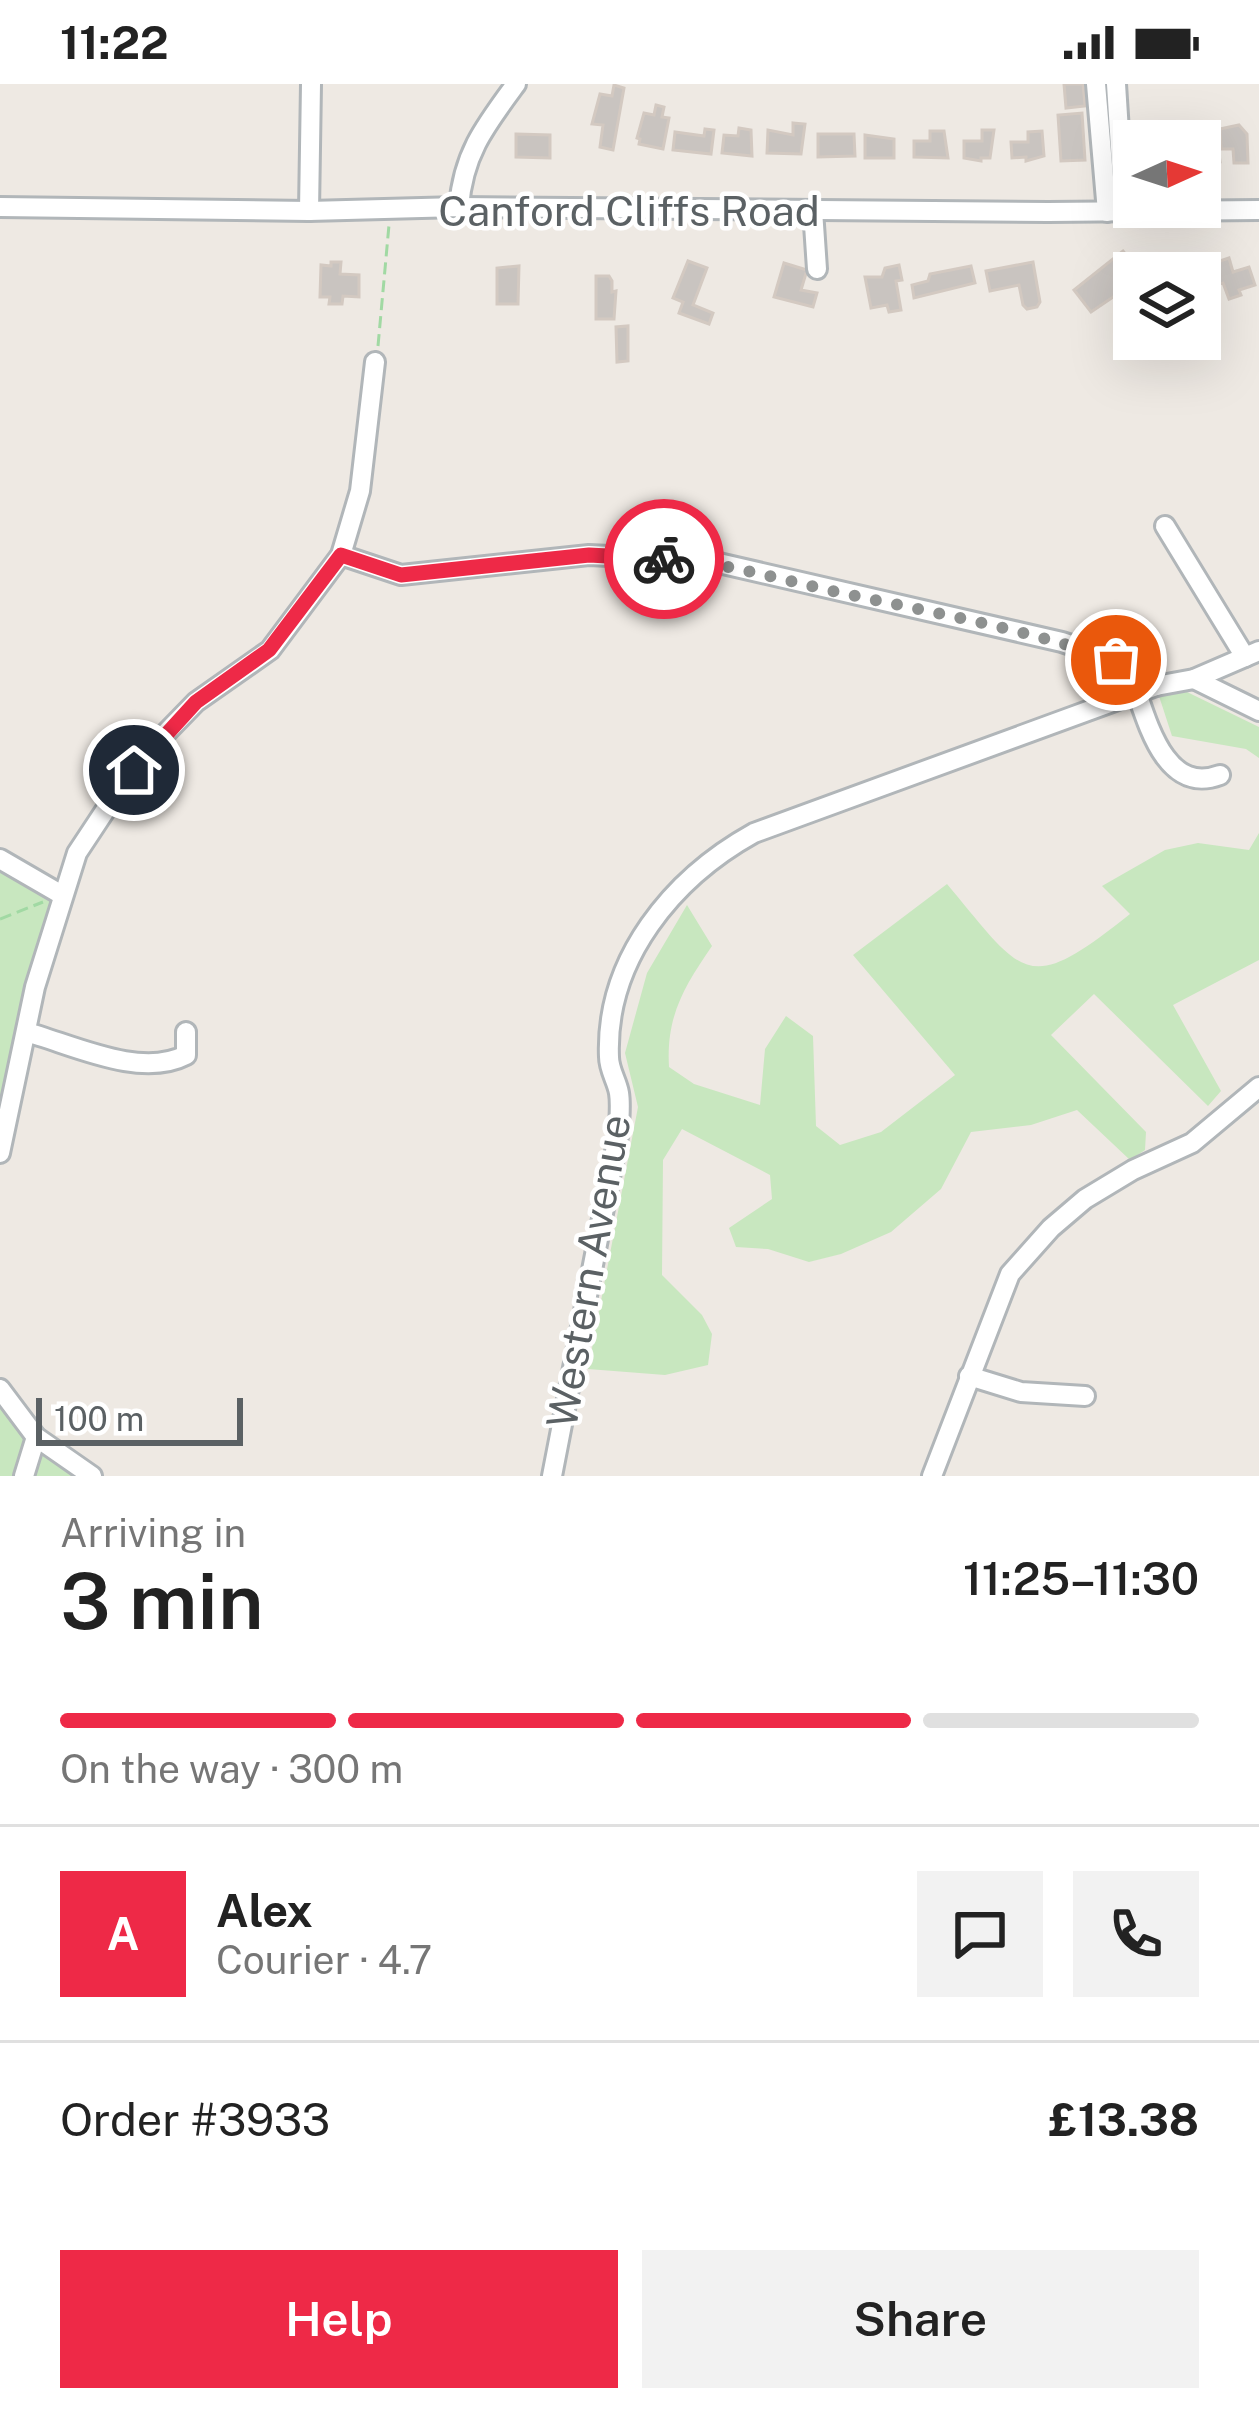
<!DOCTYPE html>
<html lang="en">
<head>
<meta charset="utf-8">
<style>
	body { margin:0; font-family:"Public Sans",sans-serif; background:#f2f2f2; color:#222; height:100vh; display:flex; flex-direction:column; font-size:45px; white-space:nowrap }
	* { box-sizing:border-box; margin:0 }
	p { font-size:39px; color:#767676 }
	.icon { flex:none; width:66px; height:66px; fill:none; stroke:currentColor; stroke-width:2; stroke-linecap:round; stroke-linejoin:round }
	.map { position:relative; height:1392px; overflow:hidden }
	.panel { display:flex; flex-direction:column; background:#fff; flex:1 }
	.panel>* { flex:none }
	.needle { width:78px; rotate:87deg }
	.tools { position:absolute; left:1113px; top:36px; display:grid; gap:24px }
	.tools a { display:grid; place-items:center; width:108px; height:108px; border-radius:0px; background:#fff; box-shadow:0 12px 48px #0002; font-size:60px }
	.scale { position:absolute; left:36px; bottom:30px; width:207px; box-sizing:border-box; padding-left:12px; border:6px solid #5b6164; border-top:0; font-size:33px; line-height:42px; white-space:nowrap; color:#5b6164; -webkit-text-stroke:9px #fff; paint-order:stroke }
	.pin { position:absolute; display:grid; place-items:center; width:102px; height:102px; color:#fff; margin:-51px; border:6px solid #fff; border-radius:50%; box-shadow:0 3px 12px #0007 }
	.courier { position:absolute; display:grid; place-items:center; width:120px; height:120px; margin:-60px; border:9px solid #ee2947; border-radius:50%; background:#fff; color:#222; box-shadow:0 3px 15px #0007 }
	.summary em { font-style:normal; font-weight:600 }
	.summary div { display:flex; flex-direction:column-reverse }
	.summary { display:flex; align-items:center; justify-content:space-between; height:204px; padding:0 60px }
	h1 { font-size:78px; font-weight:600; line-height:90px }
	.bar { display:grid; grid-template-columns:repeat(4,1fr); gap:18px 12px; align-content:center; height:144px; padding:0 60px }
	.bar i { height:15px; border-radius:9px; background:#e0e0e0 }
	.bar .selected { background:#ee2947 }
	.bar p { grid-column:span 4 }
	.line { display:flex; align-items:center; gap:30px; padding:0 60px; border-top:3px solid #e0e0e0 }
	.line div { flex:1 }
	.round { display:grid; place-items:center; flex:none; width:126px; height:126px; border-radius:0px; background:#f2f2f2 }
	.primary-button { display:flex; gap:24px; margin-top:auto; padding:24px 60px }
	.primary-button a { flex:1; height:138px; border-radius:0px; background:#ee2947; color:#fff; font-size:48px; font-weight:600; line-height:138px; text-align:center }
	.primary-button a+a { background:#f2f2f2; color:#222 }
	.status { display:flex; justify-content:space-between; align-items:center; height:84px; padding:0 60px; background:#fff; direction:ltr }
	.status svg { height:33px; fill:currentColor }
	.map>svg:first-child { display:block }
	.green { fill:#c8e7bf }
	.building { fill:#c9c4c0; stroke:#d3c9c1; stroke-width:3 }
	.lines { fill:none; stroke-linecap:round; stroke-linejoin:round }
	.minor-casing { stroke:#b1b6b9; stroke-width:24 }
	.path { stroke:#a1d9a3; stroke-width:3; stroke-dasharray:12 6; stroke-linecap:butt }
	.minor { stroke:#fff; stroke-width:18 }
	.done { stroke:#8e9190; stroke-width:12; stroke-dasharray:0 21.6 }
	.route { stroke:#ee2947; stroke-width:15 }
	.labels { text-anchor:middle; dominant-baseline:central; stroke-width:9; stroke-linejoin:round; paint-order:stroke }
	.street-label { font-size:42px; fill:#5b6164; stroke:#fff }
</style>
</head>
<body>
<div class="status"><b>11:22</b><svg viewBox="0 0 49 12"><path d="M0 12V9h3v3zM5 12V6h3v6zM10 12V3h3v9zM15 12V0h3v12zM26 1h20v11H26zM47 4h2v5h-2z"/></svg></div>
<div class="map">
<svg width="1259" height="1392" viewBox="0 0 1259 1392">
	<rect width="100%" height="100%" fill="#eee9e3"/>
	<g class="green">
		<path d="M 1187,608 L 1259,643 L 1259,674 L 1246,665 L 1172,652 L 1159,612 Z"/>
		<path d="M 1259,749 L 1259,876 L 1173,921 L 1221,1007 L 1208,1022 L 1094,910 L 1051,951 L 1146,1048 L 1145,1066 L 1130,1076 L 1077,1026 L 1031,1041 L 971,1048 L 941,1105 L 891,1148 L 841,1170 L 809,1178 L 768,1165 L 736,1163 L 729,1144 L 772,1115 L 770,1091 L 682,1045 L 663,1076 L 662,1191 L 702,1231 L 712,1250 L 708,1281 L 665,1291 L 588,1285 L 638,1023 L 625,969 L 647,889 L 687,821 L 712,862 C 684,903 666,932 669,983 L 694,1000 L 760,1021 L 765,965 L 786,932 L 813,952 L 816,1042 L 840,1061 L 881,1048 L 955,991 L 853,871 L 947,800 C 1025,893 1026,913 1130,830 L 1102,802 L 1165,766 L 1198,759 L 1249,766 Z"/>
		<path d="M 0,775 L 62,811 L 0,1069 Z"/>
		<path d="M 0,1305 L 36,1353 L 92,1392 L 0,1392 Z"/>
	</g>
	<g class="building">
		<path d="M 1064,0 L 1083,0 L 1085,22 L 1066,24 Z"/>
		<path d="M 614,1 L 624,4 L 613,66 L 600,63 L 603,41 L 592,40 L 600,10 L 612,12 Z"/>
		<path d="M 656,21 L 664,23 L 662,33 L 669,34 L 663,65 L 639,60 L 640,55 L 637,54 L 644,29 L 654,31 Z"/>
		<path d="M 1082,29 L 1085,76 L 1061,77 L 1058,31 Z"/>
		<path d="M 793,39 L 805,40 L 801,70 L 767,69 L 768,46 L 793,51 Z"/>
		<path d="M 1239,41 L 1247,50 L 1248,79 L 1234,79 L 1233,65 L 1221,65 L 1220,45 Z"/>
		<path d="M 1212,43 L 1213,53 L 1217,53 L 1220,78 L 1200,80 L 1200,57 L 1195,57 L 1194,45 Z"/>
		<path d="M 739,44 L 751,46 L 752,72 L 722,69 L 724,51 L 738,52 Z"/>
		<path d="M 705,45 L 714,46 L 711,70 L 673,66 L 675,48 L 704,52 Z"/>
		<path d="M 982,46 L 994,46 L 990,74 L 981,74 L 981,77 L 964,74 L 964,57 L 982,57 Z"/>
		<path d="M 930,47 L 944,47 L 948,74 L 914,73 L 914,57 L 930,57 Z"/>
		<path d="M 1042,47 L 1044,72 L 1026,77 L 1026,73 L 1012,74 L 1011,58 L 1028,58 L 1028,48 Z"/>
		<path d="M 516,50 L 550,51 L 550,74 L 516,73 Z"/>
		<path d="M 818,50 L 854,50 L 855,72 L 818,73 Z"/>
		<path d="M 865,51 L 894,55 L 894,74 L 865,74 Z"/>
		<path d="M 1123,167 L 1140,188 L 1134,189 L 1134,208 L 1124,216 L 1119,209 L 1091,228 L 1074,206 Z"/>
		<path d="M 1219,172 L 1220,177 L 1229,174 L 1233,188 L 1249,183 L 1255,201 L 1239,206 L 1241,211 L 1229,215 L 1223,199 L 1200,206 L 1200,189 L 1182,189 L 1192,186 L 1190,181 Z"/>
		<path d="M 688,177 L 707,184 L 693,221 L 713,229 L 709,240 L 679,229 L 683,218 L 673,214 Z"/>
		<path d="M 331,178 L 341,178 L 340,190 L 359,191 L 359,213 L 343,212 L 342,220 L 329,220 L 330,213 L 320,213 L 321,181 L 331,182 Z"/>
		<path d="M 1033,178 L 1040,218 L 1037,223 L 1027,225 L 1023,221 L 1019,201 L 990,207 L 986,187 Z"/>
		<path d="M 784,179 L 807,186 L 801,206 L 817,209 L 813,223 L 774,213 Z"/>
		<path d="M 899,181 L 902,196 L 896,197 L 901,226 L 889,228 L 887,221 L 871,224 L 865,193 L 882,193 L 885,184 Z"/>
		<path d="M 519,182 L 518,220 L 497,220 L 497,184 Z"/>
		<path d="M 971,182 L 975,199 L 914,214 L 912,201 L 928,197 L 930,190 Z"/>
		<path d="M 596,192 L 609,192 L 612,197 L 612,208 L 616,207 L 614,235 L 596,235 Z"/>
		<path d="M 628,242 L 628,277 L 617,278 L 616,243 Z"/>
	</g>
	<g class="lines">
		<defs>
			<g id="minor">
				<path d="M 1096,0 L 1107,128"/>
				<path d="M 1116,0 L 1124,126"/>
				<path d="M 0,123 L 309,127 L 459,123 L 1048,128 L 1259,126"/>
				<path d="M 459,123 C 463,70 485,42 516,0"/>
				<path d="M 813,126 L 817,185"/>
				<path d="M 309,127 L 311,0"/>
				<path d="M 1165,442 L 1245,573"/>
				<path d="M 341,471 L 401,491 L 589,471 L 710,477 L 1062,558 L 1116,576 L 1156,602"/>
				<path d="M 1194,595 L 1259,627"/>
				<path d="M 1137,609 C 1150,648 1169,710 1220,691"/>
				<path d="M 0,775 L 62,811"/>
				<path d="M 26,948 C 71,960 140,995 186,971 L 186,948"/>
				<path d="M 0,1069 L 35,903 L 77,769 L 118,707 L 162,653 L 196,618 L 270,566 L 341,471 L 360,407 L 375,278"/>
				<path d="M 969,1292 L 1021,1308 L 1085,1312"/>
				<path d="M 0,1305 L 36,1353 L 92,1392"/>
				<path d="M 24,1392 L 36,1353"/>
				<path d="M 552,1392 L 619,1047 C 619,1035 621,1021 619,1009 C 617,997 609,986 609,973 C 605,875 673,794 754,749 L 1156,602 L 1194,595 L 1259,567"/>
				<path d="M 932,1392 L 1010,1190 L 1051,1144 L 1085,1115 L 1133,1086 L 1192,1059 L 1259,1003"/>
			</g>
		</defs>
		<use href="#minor" class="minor-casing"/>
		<g class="path">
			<path d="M 378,262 L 389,141"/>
			<path d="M 0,835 L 43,818"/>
		</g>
		<use href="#minor" class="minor"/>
	</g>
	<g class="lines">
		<path class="done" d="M 664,475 C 724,478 778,495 837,508 C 931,528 1024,545 1116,576"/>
		<path class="route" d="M 134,686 L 196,618 L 269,566 L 341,471 L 401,491 L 589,471 L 664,475"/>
	</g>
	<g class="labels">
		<g class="street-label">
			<text x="629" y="126">Canford Cliffs Road</text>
			<text transform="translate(588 1187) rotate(-80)">Western Avenue</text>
		</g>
	</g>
</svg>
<div class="tools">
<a><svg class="needle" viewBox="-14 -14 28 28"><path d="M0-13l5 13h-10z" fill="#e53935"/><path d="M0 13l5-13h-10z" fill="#767676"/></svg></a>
<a><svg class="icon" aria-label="layers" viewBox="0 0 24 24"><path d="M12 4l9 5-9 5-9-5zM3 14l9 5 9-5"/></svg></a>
</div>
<div class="scale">100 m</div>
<div class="pin" style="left:1116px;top:576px;background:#ea580c"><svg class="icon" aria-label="bag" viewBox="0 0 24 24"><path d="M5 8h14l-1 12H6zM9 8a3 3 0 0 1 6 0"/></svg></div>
<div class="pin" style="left:134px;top:686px;background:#1f2937"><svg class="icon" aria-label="home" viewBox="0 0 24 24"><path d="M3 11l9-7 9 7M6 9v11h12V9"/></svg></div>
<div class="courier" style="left:664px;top:475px"><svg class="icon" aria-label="bike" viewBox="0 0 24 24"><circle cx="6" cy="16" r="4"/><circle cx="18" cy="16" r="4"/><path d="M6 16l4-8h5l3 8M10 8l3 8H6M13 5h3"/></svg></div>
</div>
<section class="panel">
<div class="summary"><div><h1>3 min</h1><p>Arriving in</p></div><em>11:25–11:30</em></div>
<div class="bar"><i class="selected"></i><i class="selected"></i><i class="selected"></i><i></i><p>On the way · 300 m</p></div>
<div class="line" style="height:216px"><b class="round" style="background:#ee2947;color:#fff">A</b><div><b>Alex</b><p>Courier · 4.7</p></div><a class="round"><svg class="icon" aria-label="chat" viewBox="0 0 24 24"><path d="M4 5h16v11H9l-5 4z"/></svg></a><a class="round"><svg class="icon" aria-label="phone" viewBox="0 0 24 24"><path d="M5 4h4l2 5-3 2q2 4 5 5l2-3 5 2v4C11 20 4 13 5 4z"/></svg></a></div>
<div class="line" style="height:156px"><div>Order #3933</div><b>£13.38</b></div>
<div class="primary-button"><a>Help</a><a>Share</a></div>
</section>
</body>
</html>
